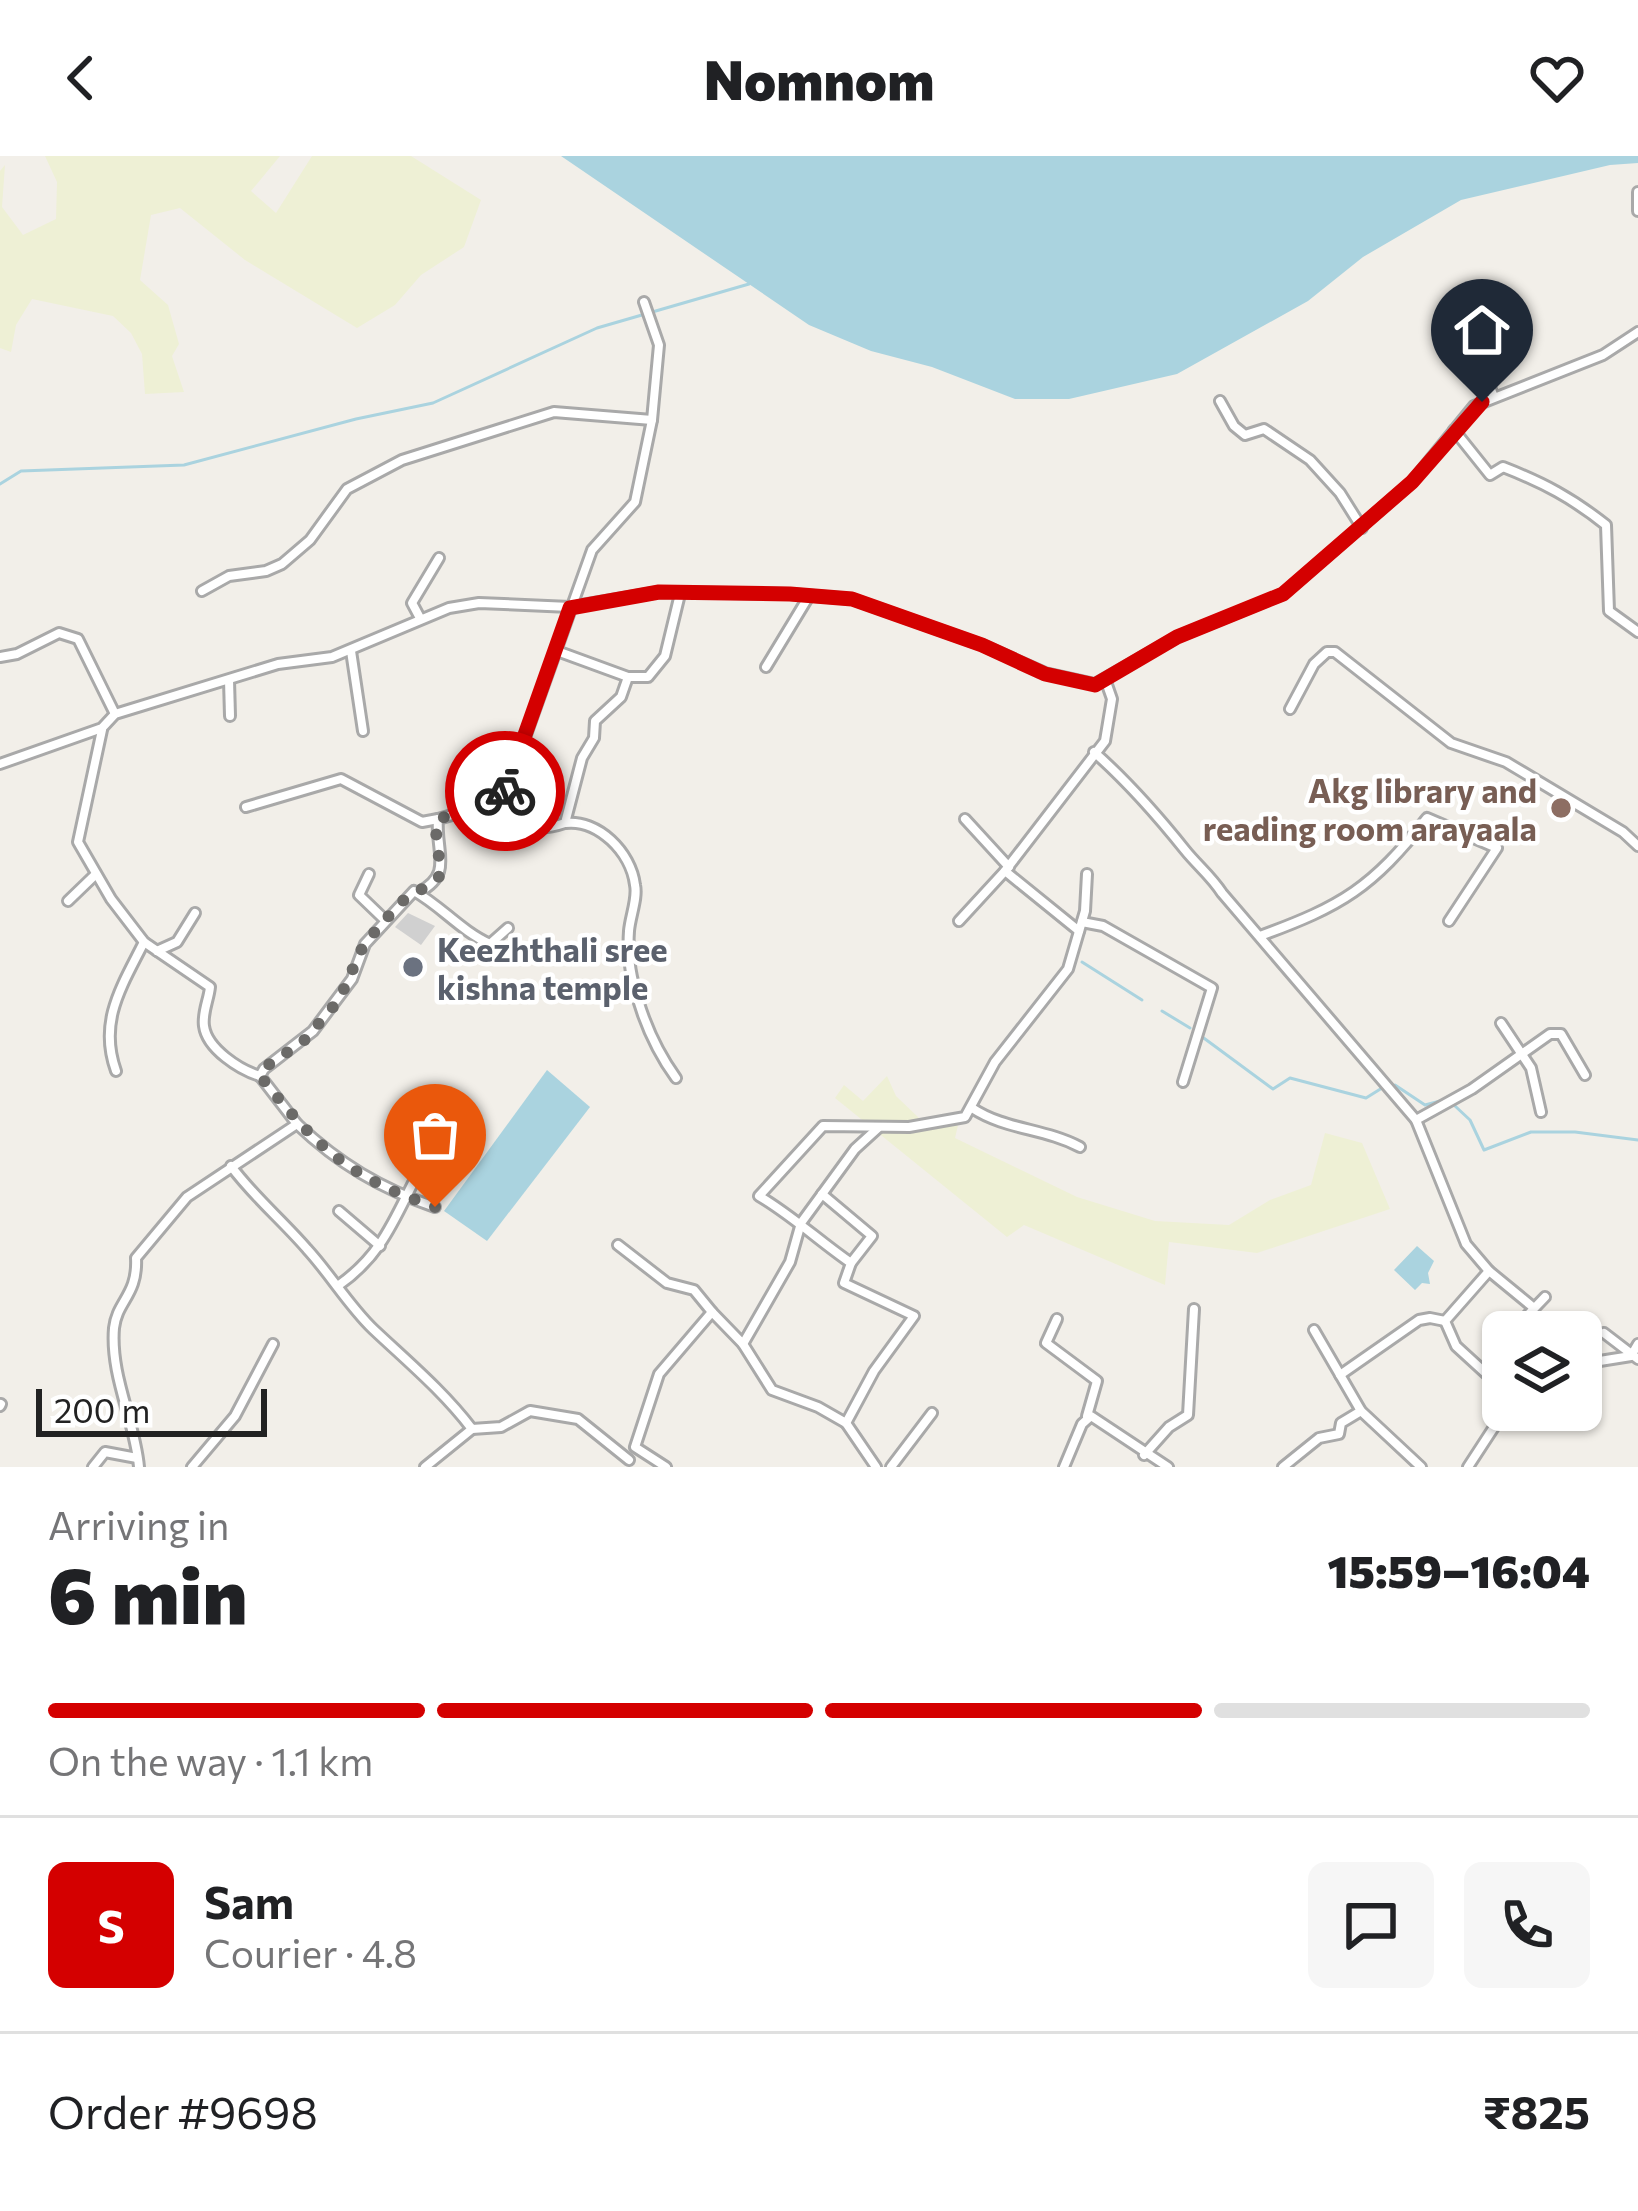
<!DOCTYPE html>
<html lang="en">
<head>
<meta charset="utf-8">
<style>
	body { margin:0; font-family:Commissioner,sans-serif; background:#f6f6f6; color:#202124; height:100vh; display:flex; flex-direction:column; font-size:45px; white-space:nowrap }
	* { box-sizing:border-box; margin:0 }
	p { font-size:39px; color:#757577 }
	.icon { flex:none; width:66px; height:66px; fill:none; stroke:currentColor; stroke-width:2; stroke-linecap:round; stroke-linejoin:round }
	.map { position:relative; height:1311px; overflow:hidden }
	.drawer { display:flex; flex-direction:column; background:#fff; flex:1 }
	.drawer>* { flex:none }
	.buttons { position:absolute; left:1482px; top:1155px; display:grid; gap:24px }
	.buttons a { display:grid; place-items:center; width:120px; height:120px; border-radius:18px; background:#fff; box-shadow:0 3px 9px #0004; font-size:60px }
	.scale { position:absolute; left:36px; bottom:30px; width:231px; box-sizing:border-box; padding-left:12px; border:6px solid #222; border-top:0; font-size:33px; line-height:42px; white-space:nowrap; color:#222; -webkit-text-stroke:9px #fff; paint-order:stroke }
	.pin { position:absolute; display:grid; place-items:center; width:102px; height:102px; color:#fff; margin:-123px -51px; border-radius:50% 50% 50% 0; rotate:-45deg; box-shadow:0 0 12px #0007 }
	.pin .icon { rotate:45deg }
	.courier { position:absolute; display:grid; place-items:center; width:120px; height:120px; margin:-60px; border:9px solid #d40000; border-radius:50%; background:#fff; color:#222; box-shadow:0 3px 15px #0007 }
	.summary em { font-style:normal; font-weight:800 }
	.summary div { display:flex; flex-direction:column-reverse }
	.summary { display:flex; align-items:center; justify-content:space-between; height:204px; padding:0 48px }
	h1 { font-size:78px; font-weight:800; line-height:90px }
	.bar { display:grid; grid-template-columns:repeat(4,1fr); gap:18px 12px; align-content:center; height:144px; padding:0 48px }
	.bar i { height:15px; border-radius:9px; background:#e0e0e0 }
	.bar .current { background:#d40000 }
	.bar p { grid-column:span 4 }
	.line { display:flex; align-items:center; gap:30px; padding:0 48px; border-top:3px solid #e0e0e0 }
	.line div { flex:1 }
	.round { display:grid; place-items:center; flex:none; width:126px; height:126px; border-radius:18px; background:#f6f6f6 }
	header { display:flex; justify-content:space-between; align-items:center; height:156px; padding:0 48px; background:#fff; font-size:54px; font-weight:800 }
	.map>svg:first-child { display:block }
	.religious { fill:#d0d0d0 }
	.farmland { fill:#eef0d5 }
	.water { fill:#aad3df }
	.lines { fill:none; stroke-linecap:round; stroke-linejoin:round }
	.stream { stroke:#aad3df; stroke-width:3 }
	.minor-casing { stroke:#a9a9a9; stroke-width:14 }
	.minor { stroke:#fff; stroke-width:8 }
	.done { stroke:#6b6a68; stroke-width:12; stroke-dasharray:0 21.6 }
	.route { stroke:#d40000; stroke-width:15 }
	.education-dot { fill:#8d6e63; stroke:#fff; stroke-width:4.5 }
	.worship-dot { fill:#6b7280; stroke:#fff; stroke-width:4.5 }
	.labels { text-anchor:middle; dominant-baseline:central; stroke-width:9; stroke-linejoin:round; paint-order:stroke }
	.education-label { font-size:33px; font-weight:bold; fill:#785e54; stroke:#fff; text-anchor:end }
	.worship-label { font-size:33px; font-weight:bold; fill:#5b616d; stroke:#fff; text-anchor:start }
</style>
</head>
<body>
<header><svg class="icon" aria-label="back" viewBox="0 0 24 24"><path d="M15 5l-7 7 7 7"/></svg>Nomnom<svg class="icon" aria-label="heart" viewBox="0 0 24 24"><path d="M12 20l-8-8c-3-5 5-10 8-4 3-6 11-1 8 4z"/></svg></header>
<div class="map">
<svg width="1638" height="1311" viewBox="0 0 1638 1311">
	<rect width="100%" height="100%" fill="#f2efe9"/>
	<path class="religious" d="M 408,757 L 435,770 L 421,789 L 395,771 Z"/>
	<g class="farmland">
		<path d="M 45,0 L 280,0 L 251,35 L 276,57 L 312,0 L 411,0 L 481,44 L 464,91 L 421,119 L 395,149 L 357,172 L 245,104 L 180,52 L 151,59 L 140,124 L 168,149 L 179,188 L 172,200 L 184,236 L 145,238 L 142,198 L 131,177 L 113,160 L 32,143 L 16,169 L 11,196 L 0,192 L 0,15 L 5,9 L 2,51 L 23,79 L 56,63 L 57,26 Z"/>
		<path d="M 887,920 L 896,940 L 919,962 L 959,965 L 955,982 L 1077,1041 L 1155,1065 L 1229,1069 L 1270,1044 L 1311,1029 L 1325,977 L 1362,987 L 1390,1053 L 1257,1097 L 1169,1086 L 1165,1129 L 1024,1069 L 1007,1081 L 835,942 L 844,929 L 863,945 Z"/>
	</g>
	<g class="water">
		<path d="M 561,0 L 1638,0 L 1638,7 L 1610,9 L 1461,44 L 1363,101 L 1308,145 L 1177,218 L 1069,243 L 1015,243 L 932,211 L 871,195 L 809,169 Z"/>
		<path d="M 547,914 L 590,951 L 487,1085 L 444,1055 Z"/>
		<path d="M 1417,1090 L 1434,1105 L 1428,1117 L 1430,1128 L 1422,1127 L 1415,1134 L 1394,1114 Z"/>
	</g>
	<g class="lines">
		<g class="stream">
			<path d="M 0,328 L 21,315 L 184,309 L 356,263 L 433,247 L 597,172 L 749,128"/>
			<path d="M 1082,806 L 1142,844"/>
			<path d="M 1162,855 L 1190,872"/>
			<path d="M 1201,880 L 1273,933 L 1290,922 L 1366,942 L 1382,932"/>
			<path d="M 1395,929 L 1425,949 L 1444,944"/>
			<path d="M 1455,950 L 1470,964 L 1484,994 L 1531,976 L 1575,976 L 1638,984"/>
		</g>
		<defs>
			<g id="minor">
				<path d="M 1638,36 L 1638,55"/>
				<path d="M 644,146 L 659,189 L 652,264 L 635,346 L 592,394 L 507,632 L 498,646 C 516,672 536,677 565,667 L 582,602 L 594,582 L 595,565 L 621,541 L 628,521 L 648,521 L 665,500 L 680,438"/>
				<path d="M 1485,167 L 1476,196 L 1494,241"/>
				<path d="M 1220,245 L 1234,270 L 1245,279 L 1264,273 L 1310,304 L 1340,337 L 1362,372"/>
				<path d="M 1454,274 L 1490,319 L 1503,311 C 1544,327 1572,342 1606,369 L 1609,455 L 1638,476"/>
				<path d="M 202,435 L 229,420 L 266,415 L 282,408 L 310,384 L 347,333 L 402,304 L 554,256 L 652,264"/>
				<path d="M 420,462 L 412,447 L 439,402"/>
				<path d="M 351,495 L 363,575"/>
				<path d="M 557,495 L 628,521"/>
				<path d="M 0,501 L 17,498 L 59,477 L 78,483 L 115,558"/>
				<path d="M 766,511 L 809,440"/>
				<path d="M 229,524 L 230,560"/>
				<path d="M 1290,553 L 1314,508 L 1327,496 L 1335,496 L 1451,587 L 1506,606 L 1623,676 L 1638,690"/>
				<path d="M 102,574 L 78,686 L 111,743 L 144,786 L 210,831 C 209,843 202,857 204,870 C 207,893 240,914 260,920"/>
				<path d="M 1094,596 C 1128,626 1157,659 1185,694 C 1197,709 1211,720 1222,737 L 1416,964 L 1466,1088 L 1489,1115 L 1445,1165 L 1456,1190 L 1503,1233"/>
				<path d="M 0,608 L 102,572 L 115,558 L 278,508 L 332,501 L 449,452 L 479,447 L 570,451 L 659,436 L 790,438 L 852,443 L 982,489 L 1045,517 L 1095,528 L 1177,481 L 1283,438 L 1412,326 L 1474,250 L 1603,199 L 1638,176"/>
				<path d="M 246,651 L 341,623 L 422,666 L 438,663"/>
				<path d="M 965,663 L 1009,711"/>
				<path d="M 565,667 C 598,663 631,696 635,729 C 638,742 630,761 629,775 C 628,789 629,807 632,821 C 640,857 655,893 676,922"/>
				<path d="M 369,718 L 359,739 L 385,764"/>
				<path d="M 419,736 C 454,718 435,695 438,663 L 498,646"/>
				<path d="M 68,745 L 96,718"/>
				<path d="M 959,765 L 1005,715"/>
				<path d="M 1082,766 L 1103,770 L 1212,832 L 1183,926"/>
				<path d="M 1079,775 L 1005,715 L 1105,585 L 1112,543 L 1105,523"/>
				<path d="M 1260,780 C 1342,750 1372,732 1427,662 L 1497,692 L 1449,765"/>
				<path d="M 157,795 L 177,786 L 195,757"/>
				<path d="M 1501,867 L 1531,912 L 1541,956"/>
				<path d="M 116,915 C 98,865 122,830 144,786"/>
				<path d="M 972,952 C 1005,974 1044,972 1080,991"/>
				<path d="M 1416,964 L 1472,933 L 1550,878 L 1561,878 L 1585,919"/>
				<path d="M 297,968 C 338,1007 381,1033 435,1051"/>
				<path d="M 231,1010 C 253,1040 282,1064 307,1093 C 330,1118 349,1150 373,1173 C 408,1206 443,1235 472,1273 L 501,1271 L 530,1255 L 578,1263 L 629,1304"/>
				<path d="M 822,1038 L 872,1080 L 851,1107"/>
				<path d="M 339,1055 L 380,1090"/>
				<path d="M 618,1089 L 667,1127 L 694,1134 L 712,1156"/>
				<path d="M 1489,1115 L 1534,1152"/>
				<path d="M 339,1129 C 389,1094 398,1050 428,999"/>
				<path d="M 1057,1163 L 1046,1187 L 1097,1225 L 1087,1260"/>
				<path d="M 1522,1165 L 1545,1141"/>
				<path d="M 1314,1174 L 1361,1255 L 1421,1311"/>
				<path d="M 1604,1177 L 1638,1203"/>
				<path d="M 743,1188 L 772,1234 L 818,1251 L 846,1267 L 874,1215 L 914,1160 L 844,1127 L 851,1107 C 819,1085 793,1060 759,1040 L 823,970 L 909,971 L 965,961 L 995,906 L 1068,813 L 1085,755 L 1087,718"/>
				<path d="M 1581,1208 L 1631,1200 L 1638,1188"/>
				<path d="M 1340,1219 L 1419,1164 L 1430,1162 L 1445,1165"/>
				<path d="M 0,1250 L 1,1248"/>
				<path d="M 846,1267 L 876,1311"/>
				<path d="M 1144,1299 L 1169,1271 L 1188,1259 L 1194,1153"/>
				<path d="M 93,1311 L 105,1296 L 137,1302"/>
				<path d="M 139,1311 C 135,1265 110,1220 114,1172 C 117,1145 138,1139 136,1102 L 187,1041 L 297,968 L 260,920 L 264,913 L 313,875 L 352,823 L 365,788 L 414,735 C 441,750 461,775 490,788 L 508,772"/>
				<path d="M 192,1311 L 235,1260 L 273,1188"/>
				<path d="M 425,1311 L 472,1273"/>
				<path d="M 666,1311 L 635,1291 L 659,1218 L 712,1156 L 743,1188 L 790,1106 L 801,1067 L 855,993 L 878,972"/>
				<path d="M 891,1311 L 932,1257"/>
				<path d="M 1064,1311 L 1082,1268 L 1091,1260 L 1168,1311"/>
				<path d="M 1283,1311 L 1319,1282 L 1339,1278 L 1341,1267 L 1361,1255"/>
				<path d="M 1468,1311 L 1496,1268 L 1503,1249"/>
			</g>
		</defs>
		<use href="#minor" class="minor-casing"/>
		<use href="#minor" class="minor"/>
	</g>
	<g class="lines">
		<path class="done" d="M 435,1051 C 345,1020 318,991 260,920 L 271,906 L 301,888 L 339,844 L 364,788 L 401,746 L 438,723 L 441,715 L 436,681 L 438,663 L 498,646 L 505,635"/>
		<path class="route" d="M 505,635 L 570,452 L 659,436 L 790,438 L 852,443 L 982,489 L 1045,518 L 1095,529 L 1177,481 L 1283,438 L 1412,326 L 1482,246"/>
	</g>
	<circle class="education-dot" cx="1561" cy="652" r="12"/>
	<circle class="worship-dot" cx="413" cy="811" r="12"/>
	<g class="labels">
		<g class="education-label">
			<text x="1537" y="633">Akg library and<tspan x="1537" dy="38">reading room arayaala</tspan></text>
		</g>
		<g class="worship-label">
			<text x="437" y="792">Keezhthali sree<tspan x="437" dy="38">kishna temple</tspan></text>
		</g>
	</g>
</svg>
<div class="buttons">
<a><svg class="icon" aria-label="layers" viewBox="0 0 24 24"><path d="M12 4l9 5-9 5-9-5zM3 14l9 5 9-5"/></svg></a>
</div>
<div class="scale">200 m</div>
<div class="pin" style="left:435px;top:1051px;background:#ea580c"><svg class="icon" aria-label="bag" viewBox="0 0 24 24"><path d="M5 8h14l-1 12H6zM9 8a3 3 0 0 1 6 0"/></svg></div>
<div class="pin" style="left:1482px;top:246px;background:#1f2937"><svg class="icon" aria-label="home" viewBox="0 0 24 24"><path d="M3 11l9-7 9 7M6 9v11h12V9"/></svg></div>
<div class="courier" style="left:505px;top:635px"><svg class="icon" aria-label="bike" viewBox="0 0 24 24"><circle cx="6" cy="16" r="4"/><circle cx="18" cy="16" r="4"/><path d="M6 16l4-8h5l3 8M10 8l3 8H6M13 5h3"/></svg></div>
</div>
<section class="drawer">
<div class="summary"><div><h1>6 min</h1><p>Arriving in</p></div><em>15:59–16:04</em></div>
<div class="bar"><i class="current"></i><i class="current"></i><i class="current"></i><i></i><p>On the way · 1.1 km</p></div>
<div class="line" style="height:216px"><b class="round" style="background:#d40000;color:#fff">S</b><div><b>Sam</b><p>Courier · 4.8</p></div><a class="round"><svg class="icon" aria-label="chat" viewBox="0 0 24 24"><path d="M4 5h16v11H9l-5 4z"/></svg></a><a class="round"><svg class="icon" aria-label="phone" viewBox="0 0 24 24"><path d="M5 4h4l2 5-3 2q2 4 5 5l2-3 5 2v4C11 20 4 13 5 4z"/></svg></a></div>
<div class="line" style="height:156px"><div>Order #9698</div><b>₹825</b></div>
</section>
</body>
</html>
